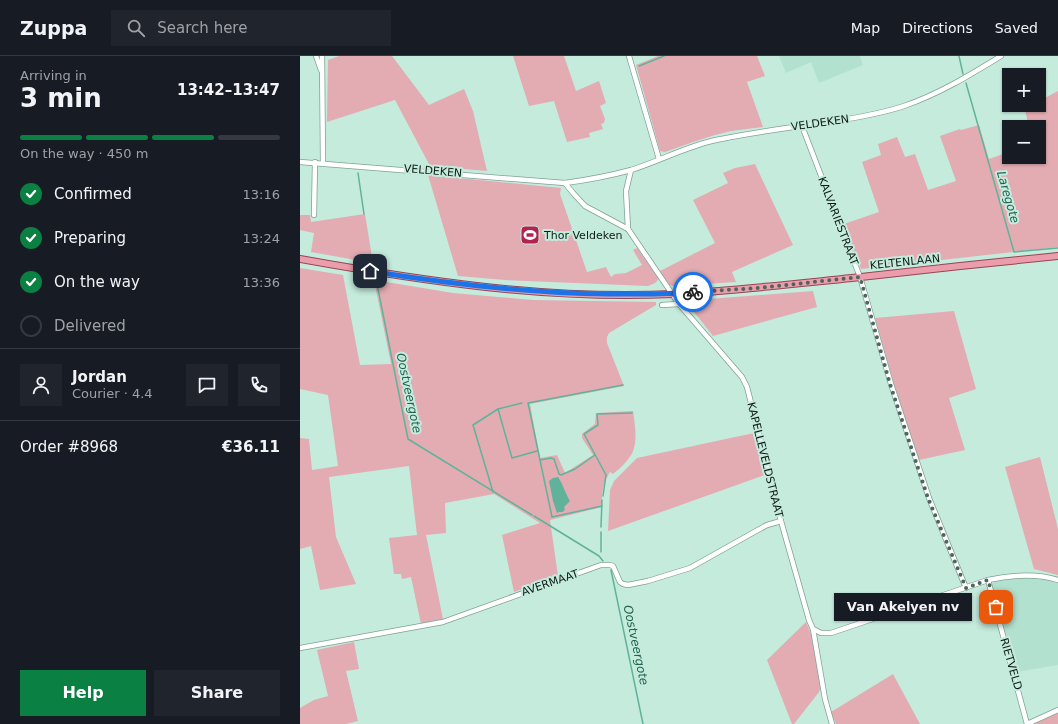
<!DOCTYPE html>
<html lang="en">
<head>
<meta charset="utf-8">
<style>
	body { margin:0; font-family:"DejaVu Sans",sans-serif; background:#20242c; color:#f1f3f6; height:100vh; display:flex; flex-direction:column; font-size:15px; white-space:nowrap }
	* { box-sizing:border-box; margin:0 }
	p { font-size:13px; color:#9ea1a6 }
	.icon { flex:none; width:22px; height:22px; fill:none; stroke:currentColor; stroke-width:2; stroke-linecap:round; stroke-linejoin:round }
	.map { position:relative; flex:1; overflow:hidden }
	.drawer { display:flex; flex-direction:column; background:#171b24; width:300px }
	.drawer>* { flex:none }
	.buttons { position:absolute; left:702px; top:12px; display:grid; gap:8px }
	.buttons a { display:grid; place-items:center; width:44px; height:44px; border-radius:0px; background:#171b24; box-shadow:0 1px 3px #0004; font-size:20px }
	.pin { position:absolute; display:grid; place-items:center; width:34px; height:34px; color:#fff; margin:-17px; border-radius:8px; box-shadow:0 2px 6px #0006 }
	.courier { position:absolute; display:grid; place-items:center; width:40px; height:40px; margin:-20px; border:3px solid #1a73e8; border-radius:50%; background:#fff; color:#222; box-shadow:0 1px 5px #0007 }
	.bubble { position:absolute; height:28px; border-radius:0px; background:#171b24; box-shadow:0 1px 3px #0004; font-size:13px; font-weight:600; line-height:28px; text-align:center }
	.overview em { font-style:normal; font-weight:600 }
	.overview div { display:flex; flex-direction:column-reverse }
	.overview { display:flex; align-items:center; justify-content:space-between; height:68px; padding:0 20px }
	h1 { font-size:26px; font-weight:600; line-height:30px }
	.bar { display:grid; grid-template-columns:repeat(4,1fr); gap:6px 4px; align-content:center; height:48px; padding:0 20px }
	.bar i { height:5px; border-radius:3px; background:#363941 }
	.bar .selected { background:#0b8043 }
	.bar p { grid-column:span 4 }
	.line { display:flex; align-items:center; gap:10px; padding:0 20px; border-top:1px solid #363941 }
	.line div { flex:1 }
	.round { display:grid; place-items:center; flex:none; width:42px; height:42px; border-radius:0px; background:#20242c }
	ol { padding:0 20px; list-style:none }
	li { display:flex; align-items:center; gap:12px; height:44px }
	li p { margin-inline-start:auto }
	li .icon { padding:4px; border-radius:50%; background:#0b8043; color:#fff; stroke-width:4 }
	li:last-child { color:#9ea1a6 }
	li i { width:22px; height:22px; border:2px solid #363941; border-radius:50% }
	.action { display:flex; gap:8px; margin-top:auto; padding:8px 20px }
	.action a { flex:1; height:46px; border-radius:0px; background:#0b8043; color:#fff; font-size:16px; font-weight:600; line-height:46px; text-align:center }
	.action a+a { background:#20242c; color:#f1f3f6 }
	header { display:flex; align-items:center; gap:24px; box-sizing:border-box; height:56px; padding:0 20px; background:#171b24; border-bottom:1px solid #363941 }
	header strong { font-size:19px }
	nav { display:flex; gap:22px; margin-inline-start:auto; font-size:14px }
	.search { width:280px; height:36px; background:#20242c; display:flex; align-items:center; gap:10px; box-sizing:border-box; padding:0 14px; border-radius:0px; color:#9ea1a6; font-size:15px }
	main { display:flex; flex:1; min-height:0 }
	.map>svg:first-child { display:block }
	.built { fill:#b3e1d0 }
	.green { fill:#e2acb2 }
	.water { fill:#60b39a }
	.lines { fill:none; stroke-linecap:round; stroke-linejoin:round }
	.stream { stroke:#60b39a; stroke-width:1.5 }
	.minor-casing { stroke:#7ea295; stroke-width:6 }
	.major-casing { stroke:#954554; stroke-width:8 }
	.minor { stroke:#fff; stroke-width:4.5 }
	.major { stroke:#eb9dac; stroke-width:6 }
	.done { stroke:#4e645c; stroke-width:4; stroke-dasharray:0 7.2 }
	.route { stroke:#1a73e8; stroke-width:5 }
	.labels { text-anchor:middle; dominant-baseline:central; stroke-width:4; stroke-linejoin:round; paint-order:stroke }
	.street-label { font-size:11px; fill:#0e1c17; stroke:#c5ebdd }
	.poi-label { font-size:11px; fill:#0e1c17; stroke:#c5ebdd; text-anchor:start }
	.water-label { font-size:12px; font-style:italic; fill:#216250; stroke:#c5ebdd }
</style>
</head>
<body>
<header>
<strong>Zuppa</strong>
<div class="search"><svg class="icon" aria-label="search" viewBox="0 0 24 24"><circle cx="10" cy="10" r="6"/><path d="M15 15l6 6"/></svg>Search here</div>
<nav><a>Map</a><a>Directions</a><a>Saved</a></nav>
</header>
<main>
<section class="drawer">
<div class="overview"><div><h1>3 min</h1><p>Arriving in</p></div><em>13:42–13:47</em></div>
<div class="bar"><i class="selected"></i><i class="selected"></i><i class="selected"></i><i></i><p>On the way · 450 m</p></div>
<ol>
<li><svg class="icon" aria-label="check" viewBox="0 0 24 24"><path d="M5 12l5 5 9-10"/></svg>Confirmed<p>13:16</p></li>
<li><svg class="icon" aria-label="check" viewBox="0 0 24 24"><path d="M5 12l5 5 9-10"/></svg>Preparing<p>13:24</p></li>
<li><svg class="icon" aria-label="check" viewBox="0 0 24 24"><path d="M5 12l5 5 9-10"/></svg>On the way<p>13:36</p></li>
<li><i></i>Delivered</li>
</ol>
<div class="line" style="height:72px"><a class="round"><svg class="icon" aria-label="person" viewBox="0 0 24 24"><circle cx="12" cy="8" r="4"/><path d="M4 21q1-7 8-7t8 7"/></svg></a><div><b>Jordan</b><p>Courier · 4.4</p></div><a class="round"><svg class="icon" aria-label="chat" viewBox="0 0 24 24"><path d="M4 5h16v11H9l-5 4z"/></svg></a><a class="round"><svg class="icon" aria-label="phone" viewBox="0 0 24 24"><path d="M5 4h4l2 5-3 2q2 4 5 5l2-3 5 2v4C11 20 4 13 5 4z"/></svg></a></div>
<div class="line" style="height:52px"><div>Order #8968</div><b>€36.11</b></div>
<div class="action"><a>Help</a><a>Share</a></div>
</section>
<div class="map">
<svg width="758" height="668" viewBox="0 0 758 668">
	<rect width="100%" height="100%" fill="#c5ebdd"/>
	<g class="built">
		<path d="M 479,0 L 560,0 L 563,9 L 519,27 L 511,6 L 486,17 Z"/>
		<path d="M 709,522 L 727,522 L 748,524 L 758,527 L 758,609 L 717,616 L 692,529 L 694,525 Z"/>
	</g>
	<g class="green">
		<path d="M 39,0 L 92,0 L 129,49 L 164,33 L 173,55 L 187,115 L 130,110 L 95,44 L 27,66 L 28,4 Z"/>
		<path d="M 213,0 L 264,0 L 276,35 L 299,25 L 306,47 L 300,50 L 305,63 L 304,67 L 301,68 L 303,73 L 289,77 L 290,81 L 267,86 L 254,45 L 229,50 Z"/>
		<path d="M 358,0 L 457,0 L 465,20 L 447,26 L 463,71 L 431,75 L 415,79 L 396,85 L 365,96 L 360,95 L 336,9 Z"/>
		<path d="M 758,35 L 758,191 L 561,213 L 544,168 L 579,156 L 562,106 L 581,99 L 578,88 L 597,81 L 605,101 L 615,98 L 628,134 L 656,125 L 640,80 L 660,73 L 661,74 L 679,69 L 689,103 L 709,96 L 709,101 L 739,101 L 739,71 L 729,71 L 725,54 L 733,49 L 739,49 L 739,45 Z"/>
		<path d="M 455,108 L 493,189 L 432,216 L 436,226 L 373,230 L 369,229 L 360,215 L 415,187 L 393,144 L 428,127 L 423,117 L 435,112 Z"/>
		<path d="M 128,119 L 261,132 L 260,138 L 287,216 L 306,211 L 311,221 L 315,218 L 326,217 L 342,209 L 333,194 L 337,192 L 359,223 L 355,227 L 348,230 L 205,224 L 158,220 Z"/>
		<path d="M 65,158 L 73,207 L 11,196 L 14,177 L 0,174 L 0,159 L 10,159 L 11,166 Z"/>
		<path d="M 0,212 L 43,219 L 60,309 L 91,308 L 74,224 L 153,237 L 233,244 L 356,246 L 356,249 L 309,277 L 307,281 L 307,287 L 324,330 L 230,348 L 240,402 L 257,399 L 265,417 L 293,399 L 282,382 L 282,378 L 295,368 L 296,357 L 333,355 C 335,370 339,390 329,402 C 325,408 319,413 313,418 L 310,416 C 302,430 302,435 302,451 L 250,464 L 258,520 L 214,536 L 202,479 L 240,467 L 194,438 L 145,447 L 146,477 L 126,479 L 143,563 L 121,568 L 111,521 L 102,523 L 101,518 L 94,518 L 89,482 L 117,479 L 109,410 L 29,421 L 36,481 L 56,528 L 20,534 L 11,490 L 0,493 L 0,382 L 9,383 L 12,414 L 38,410 L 28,339 L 0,333 Z"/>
		<path d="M 513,235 L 517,251 L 413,280 L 390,251 L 395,244 Z"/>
		<path d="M 654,255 L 676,333 L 649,342 L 665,394 L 619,404 L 594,328 L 575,262 Z"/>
		<path d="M 454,377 L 465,419 L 308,475 L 310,434 L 314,425 L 337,402 Z"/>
		<path d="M 740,401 L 758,473 L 758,519 L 734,513 L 705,411 Z"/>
		<path d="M 506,566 L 511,578 L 521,631 L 519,636 L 494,668 L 492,668 L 467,604 Z"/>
		<path d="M 54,586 L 59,613 L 46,615 L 58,665 L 46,668 L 0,668 L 0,652 L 14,644 L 28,640 L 17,594 Z"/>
		<path d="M 593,618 L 620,668 L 536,668 L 531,656 Z"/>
		<path d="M 758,655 L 758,668 L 727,668 Z"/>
	</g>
	<path class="water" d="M 258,421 C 263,428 265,437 270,445 L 264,451 L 265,453 L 263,456 L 259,456 L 257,457 L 253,445 L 249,425 L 253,422 Z"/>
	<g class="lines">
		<g class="stream">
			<path d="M 659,0 L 663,18"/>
			<path d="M 339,10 L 364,0"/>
			<path d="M 666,27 L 714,196 L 758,192"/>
			<path d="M 58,117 L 64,158"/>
			<path d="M 76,223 L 108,383 L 232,459"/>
			<path d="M 222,347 L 198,353 L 212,402 L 237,395"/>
			<path d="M 295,399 L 275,413 L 261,419 L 259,418 L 254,403 L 251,402 L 240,404 L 252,461 L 302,450"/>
			<path d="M 240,404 L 228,347 L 323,329"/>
			<path d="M 193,436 L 173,369 L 198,353"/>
			<path d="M 303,440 L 306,419 L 284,378 L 298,369 L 297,358 L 332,357"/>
			<path d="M 234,460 L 299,500 L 303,505"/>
			<path d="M 301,471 L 302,444"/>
			<path d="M 301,476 L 301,496"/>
			<path d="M 311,514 L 343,668"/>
		</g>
		<defs>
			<g id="minor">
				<path d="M 16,0 L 21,14"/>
				<path d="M 22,0 L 23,107"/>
				<path d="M 329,0 L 359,103"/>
				<path d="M 502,70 L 560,221 L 591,328 L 629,442 L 666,532"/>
				<path d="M 0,106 L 265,127 C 287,124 309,120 331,114 C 360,105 387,90 416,84 C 454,76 492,71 530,66 C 555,62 580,58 604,50 C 639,38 670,19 701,0"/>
				<path d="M 265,127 L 273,137 L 285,150 L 328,173 L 379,248 L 442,321 L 447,331 L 481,465 L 509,564 L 513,573 L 525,643 L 532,668"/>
				<path d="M 14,159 L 15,106"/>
				<path d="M 328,173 L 326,135 L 331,114"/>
				<path d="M 362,249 L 379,248"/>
				<path d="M 688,524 L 727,668"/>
				<path d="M 513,573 L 521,577 L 531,577 L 688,524 C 711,519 735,517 758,524"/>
				<path d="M 0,592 L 143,566 L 301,509 L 310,509 L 313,510 L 320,526 L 323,528 L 328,529 L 348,525 L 390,512 L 456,475 L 467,469 L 481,465"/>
				<path d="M 727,668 L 758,654"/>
			</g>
			<path id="major" d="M 0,203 C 123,225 248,244 373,238 C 433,235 493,228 552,222 C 621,214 689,207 758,200"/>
		</defs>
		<use href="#minor" class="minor-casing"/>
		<use href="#major" class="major-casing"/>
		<use href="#minor" class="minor"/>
		<use href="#major" class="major"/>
	</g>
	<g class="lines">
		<path class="done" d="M 393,236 L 458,232 L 560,221 L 590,328 L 628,442 L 666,532 L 688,524 L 696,551"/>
		<path class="route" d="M 70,215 C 149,228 228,237 308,238 C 336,238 365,239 393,236"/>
	</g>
	<defs>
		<symbol id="stadium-square" viewBox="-11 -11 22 22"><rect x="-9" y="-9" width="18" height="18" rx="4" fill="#b4234d" stroke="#c5ebdd"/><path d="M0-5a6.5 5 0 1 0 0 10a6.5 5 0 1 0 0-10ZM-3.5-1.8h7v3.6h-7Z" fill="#fff"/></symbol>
	</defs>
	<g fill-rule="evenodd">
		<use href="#stadium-square" x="219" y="168" width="22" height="22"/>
	</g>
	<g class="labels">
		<g class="street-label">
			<text transform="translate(520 67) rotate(-8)">VELDEKEN</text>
			<text transform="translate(133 115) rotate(5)">VELDEKEN</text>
			<text transform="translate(538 165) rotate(69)">KALVARIESTRAAT</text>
			<text transform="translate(605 206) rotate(-6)">KELTENLAAN</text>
			<text transform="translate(465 404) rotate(76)">KAPELLEVELDSTRAAT</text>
			<text transform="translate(250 527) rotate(-19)">AVERMAAT</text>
			<text transform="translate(711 608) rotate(74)">RIETVELD</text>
		</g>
		<g class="poi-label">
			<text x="244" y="179">Thor Veldeken</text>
		</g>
		<g class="water-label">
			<text transform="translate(708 141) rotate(74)">Laregote</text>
			<text transform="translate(109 337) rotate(78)">Oostveergote</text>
			<text transform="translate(336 589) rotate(78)">Oostveergote</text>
		</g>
	</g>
</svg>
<div class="buttons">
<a>+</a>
<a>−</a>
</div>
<div class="pin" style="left:696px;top:551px;background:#ea580c"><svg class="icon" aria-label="bag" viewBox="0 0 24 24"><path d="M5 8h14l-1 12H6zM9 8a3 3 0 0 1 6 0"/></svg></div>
<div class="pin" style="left:70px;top:215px;background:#1f2937"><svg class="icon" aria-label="home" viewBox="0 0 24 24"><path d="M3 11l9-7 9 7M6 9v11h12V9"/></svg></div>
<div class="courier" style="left:393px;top:236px"><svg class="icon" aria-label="bike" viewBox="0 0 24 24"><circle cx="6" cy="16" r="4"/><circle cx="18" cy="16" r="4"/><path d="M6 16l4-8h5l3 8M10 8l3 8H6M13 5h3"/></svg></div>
<div class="bubble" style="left:534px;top:537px;width:138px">Van Akelyen nv</div>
</div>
</main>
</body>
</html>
